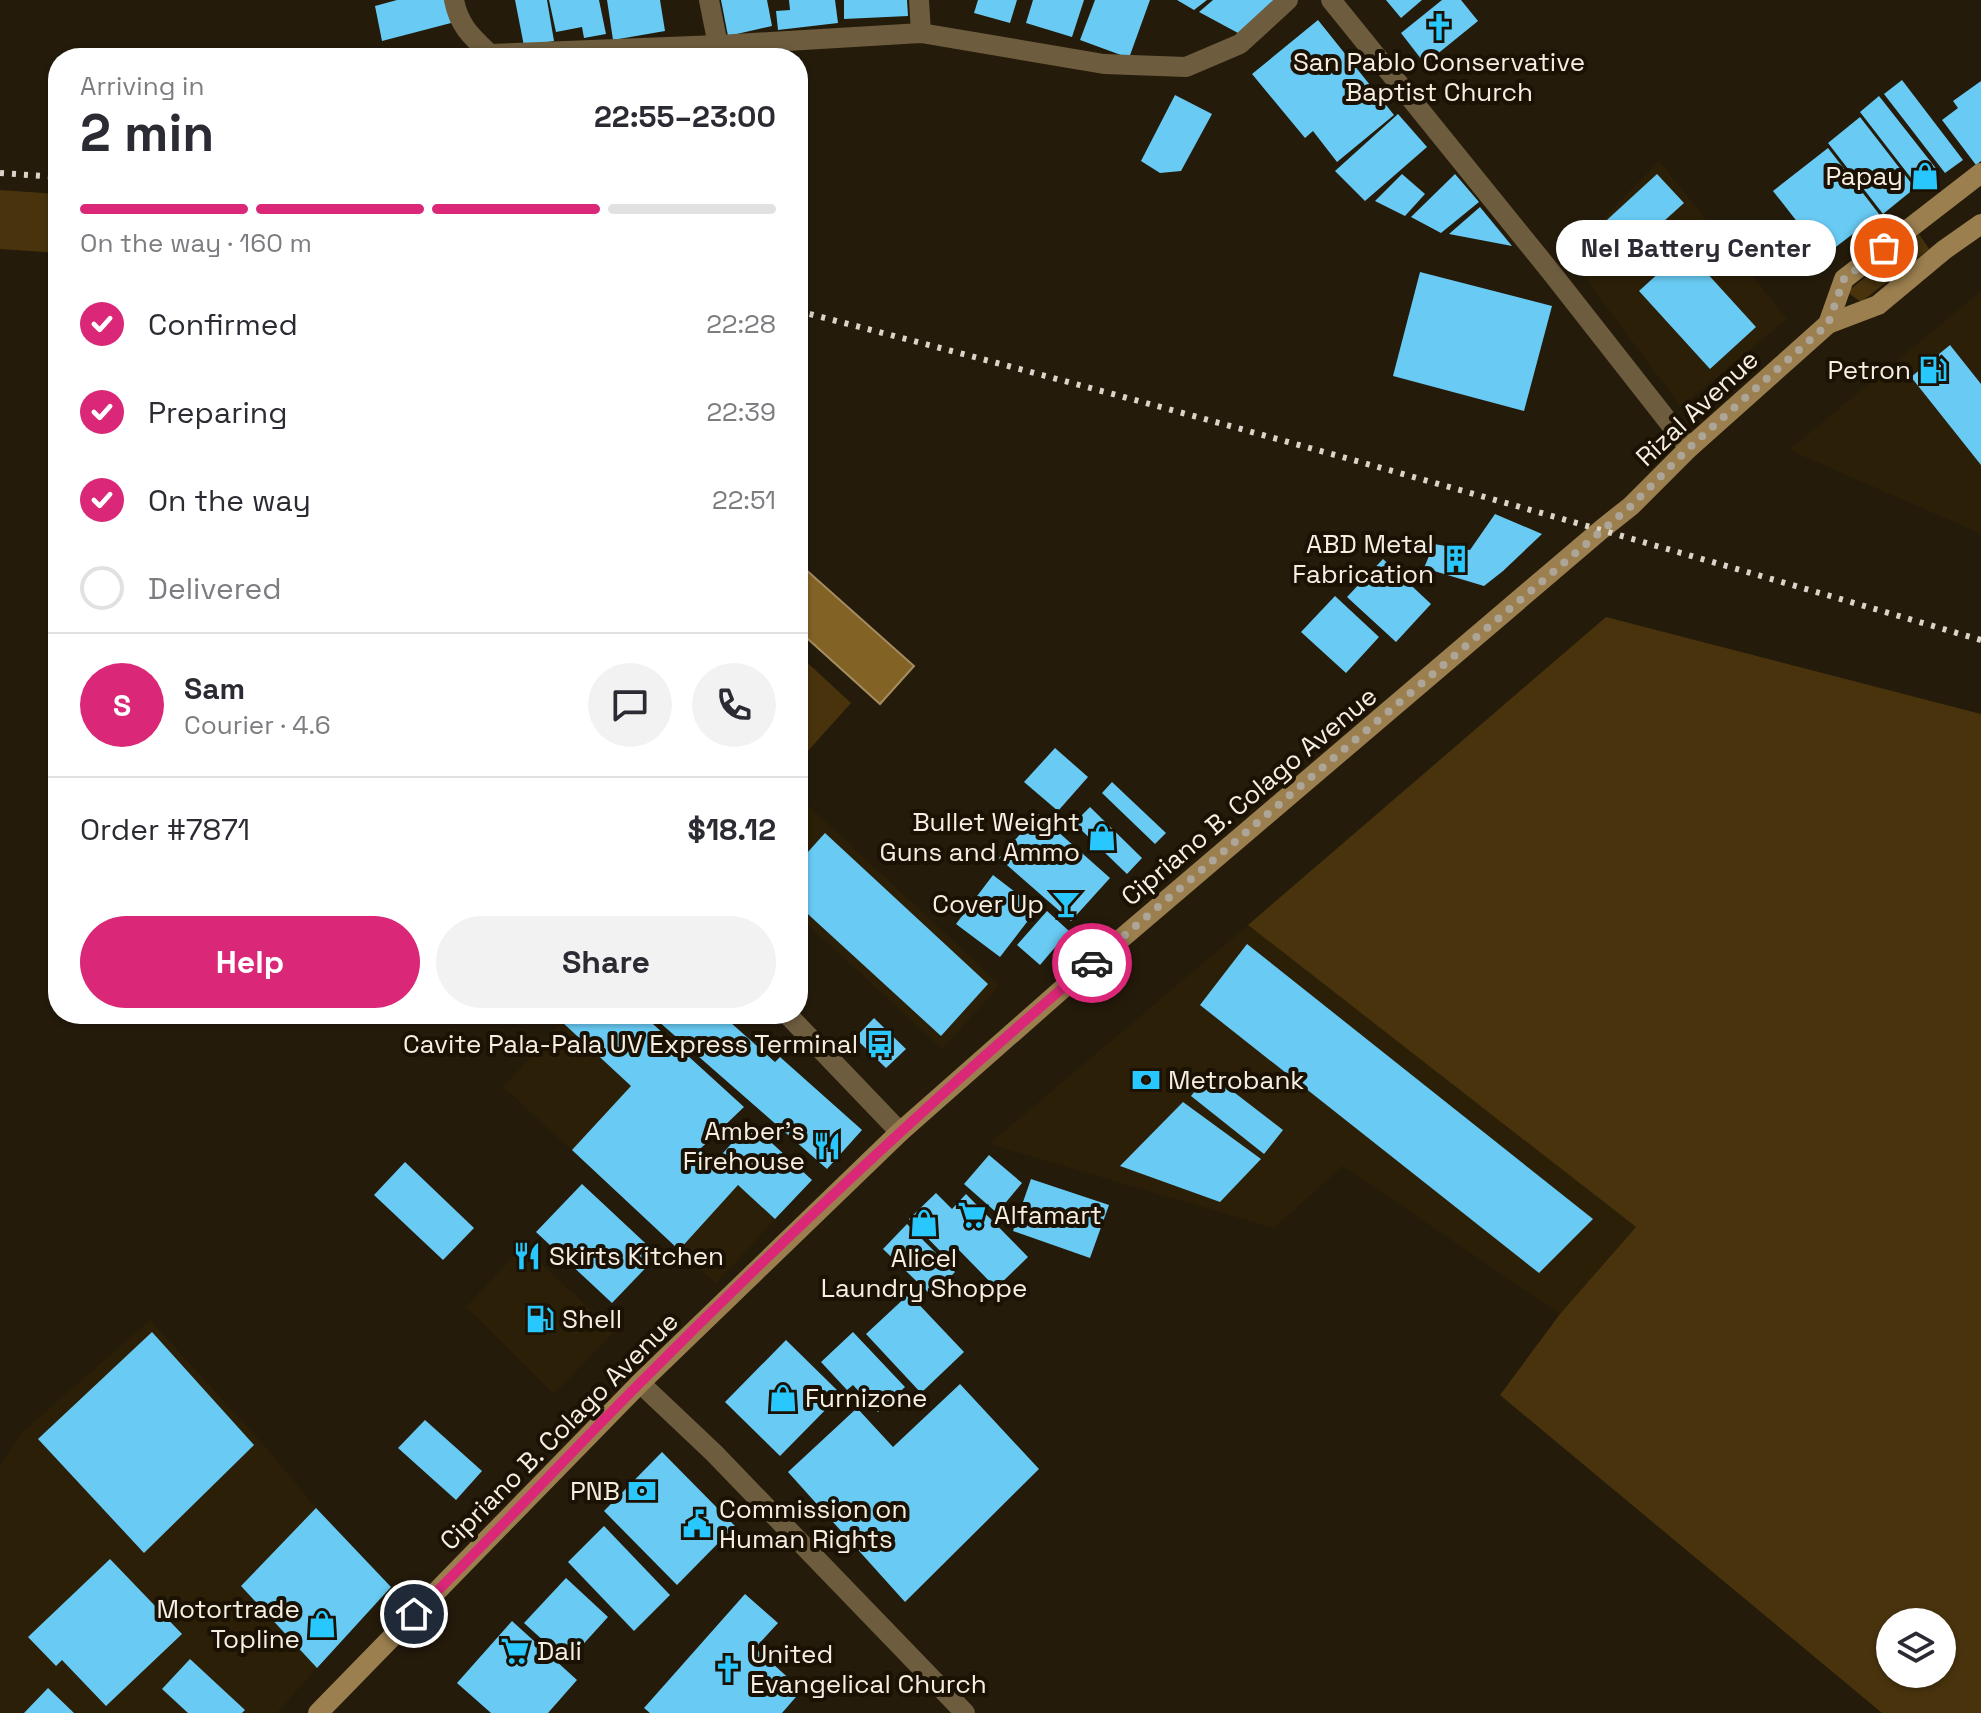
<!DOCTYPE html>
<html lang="en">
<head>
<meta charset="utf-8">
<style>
	body { margin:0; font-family:"Space Grotesk",sans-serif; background:#f2f2f3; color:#2b2b33; height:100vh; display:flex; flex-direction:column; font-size:30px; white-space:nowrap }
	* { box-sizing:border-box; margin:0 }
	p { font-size:26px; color:#7c7c81 }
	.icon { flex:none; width:44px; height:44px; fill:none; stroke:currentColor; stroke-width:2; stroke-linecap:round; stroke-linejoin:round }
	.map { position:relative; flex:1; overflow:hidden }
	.details { position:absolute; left:48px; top:48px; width:760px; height:976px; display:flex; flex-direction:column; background:#fff; border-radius:32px; box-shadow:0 2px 6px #0004 }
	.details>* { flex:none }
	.tools { position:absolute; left:1876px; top:1608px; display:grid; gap:16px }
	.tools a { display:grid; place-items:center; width:80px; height:80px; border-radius:50%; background:#fff; box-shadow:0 2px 6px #0004; font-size:40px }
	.pin { position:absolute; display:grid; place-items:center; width:68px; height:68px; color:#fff; margin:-34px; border:4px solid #fff; border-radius:50%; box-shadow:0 2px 8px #0007 }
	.courier { position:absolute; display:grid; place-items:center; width:80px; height:80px; margin:-40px; border:6px solid #db2777; border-radius:50%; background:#fff; color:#222; box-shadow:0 2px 10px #0007 }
	.bubble { position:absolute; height:56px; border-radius:28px; background:#fff; box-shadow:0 2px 6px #0004; font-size:26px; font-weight:600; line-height:56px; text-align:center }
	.summary em { font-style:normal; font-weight:600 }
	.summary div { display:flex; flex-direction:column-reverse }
	.summary { display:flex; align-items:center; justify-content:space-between; height:136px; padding:0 32px }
	h1 { font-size:52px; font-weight:600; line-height:60px }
	.bar { display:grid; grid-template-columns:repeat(4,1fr); gap:12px 8px; align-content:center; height:96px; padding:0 32px }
	.bar i { height:10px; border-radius:6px; background:#e1e1e2 }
	.bar .on { background:#db2777 }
	.bar p { grid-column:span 4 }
	.line { display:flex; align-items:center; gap:20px; padding:0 32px; border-top:2px solid #e1e1e2 }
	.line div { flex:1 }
	.round { display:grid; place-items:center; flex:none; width:84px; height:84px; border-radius:42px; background:#f2f2f3 }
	ol { padding:0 32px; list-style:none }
	li { display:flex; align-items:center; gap:24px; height:88px }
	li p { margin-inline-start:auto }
	li .icon { padding:8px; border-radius:50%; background:#db2777; color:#fff; stroke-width:4 }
	li:last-child { color:#7c7c81 }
	li i { width:44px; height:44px; border:4px solid #e1e1e2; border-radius:50% }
	.action { display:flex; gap:16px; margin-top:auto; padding:16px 32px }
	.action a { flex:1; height:92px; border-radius:48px; background:#db2777; color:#fff; font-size:32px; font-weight:600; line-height:92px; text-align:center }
	.action a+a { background:#f2f2f3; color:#2b2b33 }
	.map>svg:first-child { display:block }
	.built { fill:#2c1f08 }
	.green { fill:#48330d; fill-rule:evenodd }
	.water { fill:#836226; stroke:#a58c5f; stroke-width:2 }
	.building { fill:#69cbf4 }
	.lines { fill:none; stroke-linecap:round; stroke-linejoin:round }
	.minor { stroke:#6d5c3e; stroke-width:20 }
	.tertiary { stroke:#6d5c3e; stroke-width:20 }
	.secondary { stroke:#9c7f4f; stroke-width:20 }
	.rail { stroke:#dbd4c9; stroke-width:6; stroke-dasharray:4 8; stroke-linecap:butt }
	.done { stroke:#aca598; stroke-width:8; stroke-dasharray:0 14.4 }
	.route { stroke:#db2777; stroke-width:10 }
	.labels { text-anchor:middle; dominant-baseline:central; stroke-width:8; stroke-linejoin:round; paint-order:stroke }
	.poi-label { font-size:26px; fill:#f5efe4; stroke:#1b1203; text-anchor:end }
	.street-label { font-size:26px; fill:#f5efe4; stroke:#1b1203 }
</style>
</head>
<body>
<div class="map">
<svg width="1981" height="1713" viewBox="0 0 1981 1713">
	<rect width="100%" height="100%" fill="#241b0b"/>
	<g class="built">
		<path d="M 1659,161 L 1787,319 L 1681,407 L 1568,255 Z"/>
		<path d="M 1981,291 L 1981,534 L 1789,450 Z"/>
		<path d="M 798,796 L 1000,985 L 942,1049 L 798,915 Z"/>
		<path d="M 1248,925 L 1636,1227 L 1560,1314 L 1343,1166 L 1274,1228 L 989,1144 Z"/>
		<path d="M 562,1022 L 775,1219 L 716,1284 L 503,1087 Z"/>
		<path d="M 523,1246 L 614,1332 L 554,1394 L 466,1307 Z"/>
		<path d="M 150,1320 L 264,1445 L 316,1508 L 241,1586 L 317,1668 L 277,1713 L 0,1713 L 0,1466 L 20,1434 Z"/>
	</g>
	<g class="green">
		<path d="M 0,190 L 58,194 L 58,253 L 0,249 Z"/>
		<path d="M 1919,234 L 1929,249 L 1861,302 L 1847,292 Z"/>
		<path d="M 1606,617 L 1981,714 L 1981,1713 L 1882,1713 L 1500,1395 L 1560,1314 L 1636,1227 L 1248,925 ZM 1942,1622 L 1942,1674 L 1890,1674 L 1890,1622 Z"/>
		<path d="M 798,654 L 851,703 L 798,762 Z"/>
	</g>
	<path class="water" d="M 804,568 L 914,666 L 880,704 L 798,630 L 798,575 Z"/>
	<g class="building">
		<path d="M 397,0 L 446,0 L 451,23 L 382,41 L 375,6 Z"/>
		<path d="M 515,0 L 547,0 L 554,41 L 524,46 Z"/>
		<path d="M 549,0 L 599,0 L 606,34 L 584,38 L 582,27 L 556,32 Z"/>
		<path d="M 607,0 L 660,0 L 665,31 L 613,40 Z"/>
		<path d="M 721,0 L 767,0 L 772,26 L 728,36 Z"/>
		<path d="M 789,0 L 835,0 L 838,23 L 778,30 L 776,11 L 790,10 Z"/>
		<path d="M 844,0 L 907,0 L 908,16 L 844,19 Z"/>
		<path d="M 978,0 L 1017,0 L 1010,23 L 974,13 Z"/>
		<path d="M 1033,0 L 1084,0 L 1072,37 L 1026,23 Z"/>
		<path d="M 1095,0 L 1150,0 L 1129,58 L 1080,40 Z"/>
		<path d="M 1177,0 L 1207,0 L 1194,10 Z"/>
		<path d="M 1213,0 L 1275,0 L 1238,33 L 1199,12 Z"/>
		<path d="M 1386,0 L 1422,0 L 1401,18 Z"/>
		<path d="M 1442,0 L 1461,0 L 1478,21 L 1425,64 L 1401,33 Z"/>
		<path d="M 1318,20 L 1394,115 L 1337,162 L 1313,131 L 1305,138 L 1252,74 Z"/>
		<path d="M 1902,80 L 1963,160 L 1945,173 L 1884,94 Z"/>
		<path d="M 1981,81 L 1981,161 L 1976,165 L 1942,120 L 1958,108 L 1953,101 Z"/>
		<path d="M 1175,95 L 1212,114 L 1181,171 L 1160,173 L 1141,161 Z"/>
		<path d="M 1879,96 L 1938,171 L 1918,187 L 1860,112 Z"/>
		<path d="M 1398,114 L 1427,147 L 1365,201 L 1335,171 Z"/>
		<path d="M 1860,117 L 1915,188 L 1883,214 L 1828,143 Z"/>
		<path d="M 1828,148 L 1879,214 L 1824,256 L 1773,191 Z"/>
		<path d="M 1402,174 L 1425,194 L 1405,216 L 1375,201 Z"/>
		<path d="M 1455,174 L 1479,202 L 1441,233 L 1411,217 Z"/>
		<path d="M 1657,174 L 1684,203 L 1622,259 L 1596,230 Z"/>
		<path d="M 1480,207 L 1512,246 L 1449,234 Z"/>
		<path d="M 1685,249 L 1756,327 L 1710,369 L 1639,291 Z"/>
		<path d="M 1420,272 L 1552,306 L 1524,411 L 1393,376 Z"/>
		<path d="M 1950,345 L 1981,384 L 1981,465 L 1911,377 Z"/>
		<path d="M 1495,514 L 1542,534 L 1503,571 L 1484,586 L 1424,568 L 1434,544 L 1470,550 Z"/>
		<path d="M 1383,559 L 1431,604 L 1396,642 L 1347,597 Z"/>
		<path d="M 1335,596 L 1379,637 L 1346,673 L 1301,632 Z"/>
		<path d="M 1055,748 L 1088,777 L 1058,811 L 1024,782 Z"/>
		<path d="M 1112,782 L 1166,833 L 1155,844 L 1102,793 Z"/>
		<path d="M 1090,807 L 1142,858 L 1127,874 L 1074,823 Z"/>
		<path d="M 1038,814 L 1110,878 L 1071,921 L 999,858 Z"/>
		<path d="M 825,833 L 988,984 L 941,1036 L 798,905 L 798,863 Z"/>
		<path d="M 993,875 L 1037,909 L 1000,957 L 956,924 Z"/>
		<path d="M 1047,911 L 1069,931 L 1040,965 L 1017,945 Z"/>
		<path d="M 1247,944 L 1593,1219 L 1539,1273 L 1200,1005 Z"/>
		<path d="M 569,1014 L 642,1014 L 744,1107 L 700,1149 L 714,1163 L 750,1123 L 812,1180 L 775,1219 L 738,1185 L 679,1250 L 572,1150 L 631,1086 L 562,1022 Z"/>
		<path d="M 650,1014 L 721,1014 L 775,1062 L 780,1057 L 862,1130 L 827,1169 Z"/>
		<path d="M 874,1018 L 906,1049 L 886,1068 L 855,1038 Z"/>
		<path d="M 1209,1073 L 1283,1130 L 1264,1154 L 1191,1096 Z"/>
		<path d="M 1183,1102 L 1261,1159 L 1220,1202 L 1120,1166 Z"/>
		<path d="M 989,1155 L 1022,1183 L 997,1213 L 964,1184 Z"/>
		<path d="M 405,1162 L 474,1228 L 443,1260 L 374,1195 Z"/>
		<path d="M 1031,1179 L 1109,1205 L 1090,1258 L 1013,1231 Z"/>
		<path d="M 582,1184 L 658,1255 L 612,1303 L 536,1232 Z"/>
		<path d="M 936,1193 L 952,1209 L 966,1194 L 1028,1257 L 996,1288 L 957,1248 L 947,1258 L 909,1219 Z"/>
		<path d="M 907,1224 L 955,1272 L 932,1296 L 883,1249 Z"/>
		<path d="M 909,1294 L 964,1352 L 921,1393 L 866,1334 Z"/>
		<path d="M 152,1332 L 254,1445 L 144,1553 L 38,1439 Z"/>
		<path d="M 853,1332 L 905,1387 L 878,1412 L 853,1385 L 847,1390 L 821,1362 Z"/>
		<path d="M 786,1340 L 841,1394 L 780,1456 L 725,1402 Z"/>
		<path d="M 960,1384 L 1039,1469 L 905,1602 L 788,1472 L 857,1408 L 893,1447 Z"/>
		<path d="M 425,1420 L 482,1471 L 456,1500 L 398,1448 Z"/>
		<path d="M 662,1452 L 735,1526 L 677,1585 L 604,1511 Z"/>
		<path d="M 316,1508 L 391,1587 L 317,1668 L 241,1586 Z"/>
		<path d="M 604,1526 L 670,1595 L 634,1631 L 568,1562 Z"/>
		<path d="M 110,1559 L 182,1634 L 106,1706 L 62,1660 L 56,1666 L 28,1637 Z"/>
		<path d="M 566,1578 L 608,1617 L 567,1662 L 524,1623 Z"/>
		<path d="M 745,1594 L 778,1623 L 755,1648 L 802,1690 L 782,1713 L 650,1713 L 644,1708 Z"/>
		<path d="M 512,1621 L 577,1680 L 548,1713 L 491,1713 L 457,1683 Z"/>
		<path d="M 190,1659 L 245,1710 L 242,1713 L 188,1713 L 162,1689 Z"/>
		<path d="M 48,1688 L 74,1713 L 24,1713 Z"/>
	</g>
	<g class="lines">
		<g class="minor">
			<path d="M 454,0 C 459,26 472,37 490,54 L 718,45 L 921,33 L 1104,64 L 1186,67 L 1240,44 L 1288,0"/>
			<path d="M 709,0 L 718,45"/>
			<path d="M 919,0 L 921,33"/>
			<path d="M 787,1014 L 900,1132"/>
		</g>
		<g class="tertiary">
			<path d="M 1331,0 L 1551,272 L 1689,448"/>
			<path d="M 640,1383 L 714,1453 L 965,1713"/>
		</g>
		<g class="secondary">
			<path d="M 1828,324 L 1844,279 L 1981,173"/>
			<path d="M 318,1713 L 640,1383 L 900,1132 L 1068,984 L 1602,529 L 1631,506 L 1689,448 L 1828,324 L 1878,305 L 1944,250 L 1981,224"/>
		</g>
		<g class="rail">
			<path d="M 0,173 L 58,177"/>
			<path d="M 798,311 C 1195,413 1588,525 1981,640"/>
		</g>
	</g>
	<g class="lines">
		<path class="done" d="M 1092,963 L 1631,506 L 1689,448 L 1828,324 L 1844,279 L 1884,248"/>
		<path class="route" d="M 414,1614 C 491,1539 563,1460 639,1384 C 784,1238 935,1096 1092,963"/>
	</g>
	<defs>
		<symbol id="church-bare" viewBox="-9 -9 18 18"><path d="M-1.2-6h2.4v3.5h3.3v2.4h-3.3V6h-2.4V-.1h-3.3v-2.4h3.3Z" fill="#28c8ff" stroke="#1b1203" stroke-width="2.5" paint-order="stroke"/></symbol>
		<symbol id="shop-bare" viewBox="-9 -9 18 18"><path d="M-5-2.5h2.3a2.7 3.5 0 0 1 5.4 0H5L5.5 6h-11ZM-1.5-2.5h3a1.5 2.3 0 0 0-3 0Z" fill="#28c8ff" stroke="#1b1203" stroke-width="2.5" paint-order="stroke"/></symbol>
		<symbol id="fuel-bare" viewBox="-9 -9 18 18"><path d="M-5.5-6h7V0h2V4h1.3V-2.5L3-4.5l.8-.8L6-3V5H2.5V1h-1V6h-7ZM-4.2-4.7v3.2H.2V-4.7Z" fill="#28c8ff" stroke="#1b1203" stroke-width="2.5" paint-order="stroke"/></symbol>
		<symbol id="building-bare" viewBox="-9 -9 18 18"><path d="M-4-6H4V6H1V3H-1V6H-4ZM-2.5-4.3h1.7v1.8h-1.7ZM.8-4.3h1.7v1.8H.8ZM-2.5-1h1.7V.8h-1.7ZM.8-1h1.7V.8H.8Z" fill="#28c8ff" stroke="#1b1203" stroke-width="2.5" paint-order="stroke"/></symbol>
		<symbol id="bar-bare" viewBox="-9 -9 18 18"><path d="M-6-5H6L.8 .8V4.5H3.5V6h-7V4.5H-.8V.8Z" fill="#28c8ff" stroke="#1b1203" stroke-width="2.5" paint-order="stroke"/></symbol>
		<symbol id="bus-bare" viewBox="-9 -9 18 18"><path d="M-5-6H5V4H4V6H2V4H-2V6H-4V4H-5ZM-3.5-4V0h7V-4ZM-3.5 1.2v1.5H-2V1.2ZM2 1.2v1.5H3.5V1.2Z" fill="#28c8ff" stroke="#1b1203" stroke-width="2.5" paint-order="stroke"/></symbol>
		<symbol id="bank-bare" viewBox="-9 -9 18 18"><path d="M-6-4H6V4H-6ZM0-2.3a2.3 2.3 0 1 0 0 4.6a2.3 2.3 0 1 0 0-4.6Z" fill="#28c8ff" stroke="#1b1203" stroke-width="2.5" paint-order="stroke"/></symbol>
		<symbol id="restaurant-bare" viewBox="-9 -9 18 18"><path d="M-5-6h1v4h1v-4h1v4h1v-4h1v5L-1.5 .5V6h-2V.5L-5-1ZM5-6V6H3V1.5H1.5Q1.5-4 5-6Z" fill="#28c8ff" stroke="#1b1203" stroke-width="2.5" paint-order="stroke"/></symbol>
		<symbol id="supermarket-bare" viewBox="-9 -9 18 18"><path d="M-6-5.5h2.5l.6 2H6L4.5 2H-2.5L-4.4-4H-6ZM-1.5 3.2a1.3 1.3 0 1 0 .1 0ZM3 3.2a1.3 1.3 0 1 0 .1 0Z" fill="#28c8ff" stroke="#1b1203" stroke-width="2.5" paint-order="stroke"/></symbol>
		<symbol id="civic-bare" viewBox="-9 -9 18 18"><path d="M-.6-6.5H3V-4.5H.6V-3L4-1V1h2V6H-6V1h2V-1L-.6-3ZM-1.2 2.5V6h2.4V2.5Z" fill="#28c8ff" stroke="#1b1203" stroke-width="2.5" paint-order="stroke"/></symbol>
	</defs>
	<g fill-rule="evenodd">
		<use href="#church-bare" x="1419" y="7" width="40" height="40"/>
		<use href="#shop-bare" x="1905" y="156" width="40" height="40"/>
		<use href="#fuel-bare" x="1913" y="350" width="40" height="40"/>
		<use href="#building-bare" x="1436" y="539" width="40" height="40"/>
		<use href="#shop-bare" x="1082" y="817" width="40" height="40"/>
		<use href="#bar-bare" x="1046" y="884" width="40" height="40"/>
		<use href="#bus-bare" x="860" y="1024" width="40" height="40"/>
		<use href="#bank-bare" x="1126" y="1060" width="40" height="40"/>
		<use href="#restaurant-bare" x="807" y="1126" width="40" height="40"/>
		<use href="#supermarket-bare" x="952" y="1195" width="40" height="40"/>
		<use href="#shop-bare" x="904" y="1203" width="40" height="40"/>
		<use href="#restaurant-bare" x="507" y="1236" width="40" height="40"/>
		<use href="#fuel-bare" x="520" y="1299" width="40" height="40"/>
		<use href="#shop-bare" x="763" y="1378" width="40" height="40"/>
		<use href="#bank-bare" x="622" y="1471" width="40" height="40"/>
		<use href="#civic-bare" x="677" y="1504" width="40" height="40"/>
		<use href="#shop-bare" x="302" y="1604" width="40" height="40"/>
		<use href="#supermarket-bare" x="495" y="1631" width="40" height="40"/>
		<use href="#church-bare" x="708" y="1649" width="40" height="40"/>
	</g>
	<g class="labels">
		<g class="poi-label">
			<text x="1439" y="62" text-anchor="middle">San Pablo Conservative<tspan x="1439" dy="30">Baptist Church</tspan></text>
			<text x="1903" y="176">Papay</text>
			<text x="1911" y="370">Petron</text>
			<text x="1434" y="544">ABD Metal<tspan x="1434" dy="30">Fabrication</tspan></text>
			<text x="1080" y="822">Bullet Weight<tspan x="1080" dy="30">Guns and Ammo</tspan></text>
			<text x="1044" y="904">Cover Up</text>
			<text x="858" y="1044">Cavite Pala-Pala UV Express Terminal</text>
			<text x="1168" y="1080" text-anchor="start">Metrobank</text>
			<text x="805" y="1131">Amber's<tspan x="805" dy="30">Firehouse</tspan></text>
			<text x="994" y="1215" text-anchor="start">Alfamart</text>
			<text x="549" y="1256" text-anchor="start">Skirts Kitchen</text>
			<text x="924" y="1258" text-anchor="middle">Alicel<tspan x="924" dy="30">Laundry Shoppe</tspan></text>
			<text x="562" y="1319" text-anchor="start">Shell</text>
			<text x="805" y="1398" text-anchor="start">Furnizone</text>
			<text x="620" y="1491">PNB</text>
			<text x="719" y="1509" text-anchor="start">Commission on<tspan x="719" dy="30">Human Rights</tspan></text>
			<text x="300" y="1609">Motortrade<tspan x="300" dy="30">Topline</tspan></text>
			<text x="537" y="1651" text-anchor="start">Dali</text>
			<text x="750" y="1654" text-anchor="start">United<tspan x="750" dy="30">Evangelical Church</tspan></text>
		</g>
		<g class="street-label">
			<text transform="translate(1697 408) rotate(-43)">Rizal Avenue</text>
			<text transform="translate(1249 796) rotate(-40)">Cipriano B. Colago Avenue</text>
			<text transform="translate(559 1431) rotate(-45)">Cipriano B. Colago Avenue</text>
		</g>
	</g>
</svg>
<div class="tools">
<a><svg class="icon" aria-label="layers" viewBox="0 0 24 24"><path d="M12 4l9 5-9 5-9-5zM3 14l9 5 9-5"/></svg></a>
</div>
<div class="pin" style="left:1884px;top:248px;background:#ea580c"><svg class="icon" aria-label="bag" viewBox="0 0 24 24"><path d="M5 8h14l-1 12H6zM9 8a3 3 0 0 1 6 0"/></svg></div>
<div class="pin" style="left:414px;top:1614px;background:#1f2937"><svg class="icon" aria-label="home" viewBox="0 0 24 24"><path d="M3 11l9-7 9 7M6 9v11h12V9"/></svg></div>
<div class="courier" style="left:1092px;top:963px"><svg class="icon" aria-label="car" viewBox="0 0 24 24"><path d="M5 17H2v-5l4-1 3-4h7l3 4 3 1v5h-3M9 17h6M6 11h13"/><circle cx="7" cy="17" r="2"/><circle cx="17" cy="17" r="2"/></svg></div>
<div class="bubble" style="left:1556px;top:220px;width:280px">Nel Battery Center</div>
<section class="details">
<div class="summary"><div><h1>2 min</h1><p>Arriving in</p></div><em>22:55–23:00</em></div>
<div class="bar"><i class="on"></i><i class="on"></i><i class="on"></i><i></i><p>On the way · 160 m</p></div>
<ol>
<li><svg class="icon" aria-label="check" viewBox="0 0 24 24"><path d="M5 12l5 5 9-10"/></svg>Confirmed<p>22:28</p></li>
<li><svg class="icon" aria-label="check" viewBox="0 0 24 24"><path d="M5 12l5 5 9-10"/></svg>Preparing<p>22:39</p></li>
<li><svg class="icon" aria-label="check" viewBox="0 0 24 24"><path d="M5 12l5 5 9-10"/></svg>On the way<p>22:51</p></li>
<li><i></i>Delivered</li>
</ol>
<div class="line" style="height:144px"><b class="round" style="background:#db2777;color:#fff">S</b><div><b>Sam</b><p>Courier · 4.6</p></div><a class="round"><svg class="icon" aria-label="chat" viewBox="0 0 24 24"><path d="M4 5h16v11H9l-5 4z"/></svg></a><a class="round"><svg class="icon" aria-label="phone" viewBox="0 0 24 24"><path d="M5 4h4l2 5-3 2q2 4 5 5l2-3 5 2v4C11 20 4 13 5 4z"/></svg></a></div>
<div class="line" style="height:104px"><div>Order #7871</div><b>$18.12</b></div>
<div class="action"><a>Help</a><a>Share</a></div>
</section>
</div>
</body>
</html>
